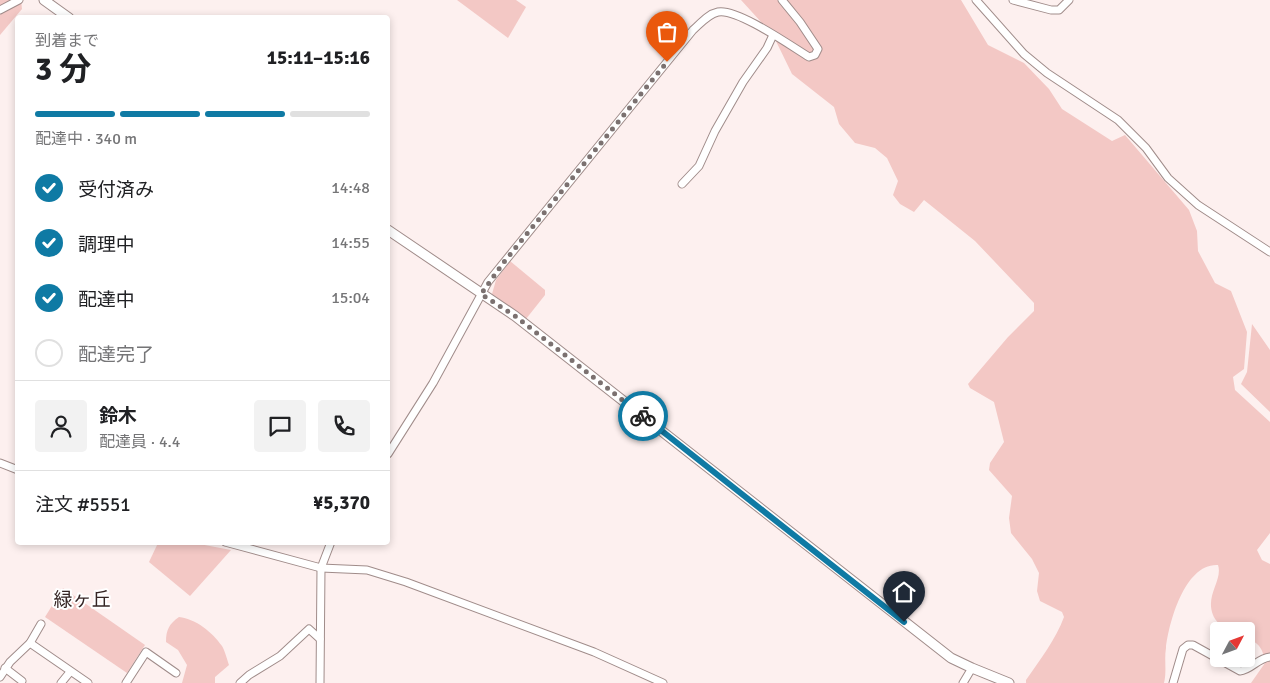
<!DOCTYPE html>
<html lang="ja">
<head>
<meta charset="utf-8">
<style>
	body { margin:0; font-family:Signika,"Noto Sans JP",sans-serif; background:#f2f2f2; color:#202124; height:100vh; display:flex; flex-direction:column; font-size:19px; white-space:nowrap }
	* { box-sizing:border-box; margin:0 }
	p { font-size:16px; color:#757577 }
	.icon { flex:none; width:28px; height:28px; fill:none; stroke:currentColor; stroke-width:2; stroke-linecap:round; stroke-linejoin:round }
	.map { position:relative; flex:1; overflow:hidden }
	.panel { position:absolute; left:15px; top:15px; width:375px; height:530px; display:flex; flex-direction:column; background:#fff; border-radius:5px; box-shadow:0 2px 8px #0003 }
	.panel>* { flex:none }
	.needle { width:32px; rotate:49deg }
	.fabs { position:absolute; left:1210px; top:622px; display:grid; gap:10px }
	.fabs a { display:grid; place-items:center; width:45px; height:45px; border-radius:5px; background:#fff; box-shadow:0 2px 8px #0003; font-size:25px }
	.pin { position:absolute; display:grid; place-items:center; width:42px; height:42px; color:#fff; margin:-51px -21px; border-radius:50% 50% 50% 0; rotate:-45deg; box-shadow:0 0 5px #0007 }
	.pin .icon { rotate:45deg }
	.courier { position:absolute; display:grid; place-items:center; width:50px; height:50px; margin:-25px; border:4px solid #0f7aa4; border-radius:50%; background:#fff; color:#222; box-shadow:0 1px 6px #0007 }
	.overview em { font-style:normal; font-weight:700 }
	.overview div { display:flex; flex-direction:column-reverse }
	.overview { display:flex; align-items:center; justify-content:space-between; height:85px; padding:0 20px }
	h1 { font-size:32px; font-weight:700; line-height:38px }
	.bar { display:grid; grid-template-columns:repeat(4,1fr); gap:8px 5px; align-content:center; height:60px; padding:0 20px }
	.bar i { height:6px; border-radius:4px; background:#e0e0e0 }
	.bar .active { background:#0f7aa4 }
	.bar p { grid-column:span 4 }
	.line { display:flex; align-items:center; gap:12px; padding:0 20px; border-top:1px solid #e0e0e0 }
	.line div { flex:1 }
	.round { display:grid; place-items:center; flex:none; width:52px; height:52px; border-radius:5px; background:#f2f2f2 }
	ol { padding:0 20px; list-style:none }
	li { display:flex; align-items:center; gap:15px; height:55px }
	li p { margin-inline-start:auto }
	li .icon { padding:5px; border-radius:50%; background:#0f7aa4; color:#fff; stroke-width:4 }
	li:last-child { color:#757577 }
	li i { width:28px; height:28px; border:2px solid #e0e0e0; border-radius:50% }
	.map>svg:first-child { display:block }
	.green { fill:#f3c8c5 }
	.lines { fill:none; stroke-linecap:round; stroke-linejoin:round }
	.minor-casing { stroke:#a08c8a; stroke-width:9 }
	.tertiary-casing { stroke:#a08c8a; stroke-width:11 }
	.minor { stroke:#fff; stroke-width:7 }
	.tertiary { stroke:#fff; stroke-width:9 }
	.done { stroke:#7b7170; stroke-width:5; stroke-dasharray:0 9 }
	.route { stroke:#0f7aa4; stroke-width:6 }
	.labels { text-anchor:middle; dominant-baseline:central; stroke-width:4; stroke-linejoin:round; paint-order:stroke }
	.neighbourhood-label { font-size:19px; fill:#352524; stroke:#fff }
</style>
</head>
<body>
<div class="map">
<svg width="1270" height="683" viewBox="0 0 1270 683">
	<rect width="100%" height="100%" fill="#fdf0ef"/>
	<g class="green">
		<path d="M 0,0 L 21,0 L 22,9 L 0,35 Z"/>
		<path d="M 457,0 L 516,0 L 526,7 L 508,38 Z"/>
		<path d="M 741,0 L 961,0 L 988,45 L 1024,63 L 1049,89 L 1062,109 L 1112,141 L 1125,135 L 1189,210 L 1197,231 L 1198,251 L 1215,283 L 1231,291 L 1247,332 L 1244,369 L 1233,377 L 1235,390 L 1270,422 L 1270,533 L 1257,550 L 1262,560 L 1270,564 L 1270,683 L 1251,683 L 1265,663 C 1263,649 1260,643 1246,638 L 1246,631 L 1225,630 C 1221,626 1215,620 1213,615 C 1205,595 1223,580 1218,565 C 1185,563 1169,622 1166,648 C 1164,660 1167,671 1164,683 L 1026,683 L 1026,680 C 1040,660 1056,639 1064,617 L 1062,612 L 1040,601 L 1037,591 L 1039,573 L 1032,559 L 1011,533 L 1009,518 L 1012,496 L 989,470 L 990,463 L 1004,442 L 994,402 L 970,388 L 968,384 L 1008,337 L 1034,311 L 1034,303 L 975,241 L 924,200 L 914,212 L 900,204 L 893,195 L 898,181 L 887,158 L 875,148 L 855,143 L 839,124 L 834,107 L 792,74 L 773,35 Z"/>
		<path d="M 510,261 L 545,290 L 545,295 L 526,319 L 492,294 L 496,280 Z"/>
		<path d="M 1252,324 L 1270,350 L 1270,412 L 1241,384 L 1247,372 Z"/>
		<path d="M 158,543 L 194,543 L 231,550 L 190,596 L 149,562 Z"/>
		<path d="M 63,588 L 145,645 L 127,673 L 45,617 Z"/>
		<path d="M 179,617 C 196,619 212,632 222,646 C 225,651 227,659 229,665 L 215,677 L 215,683 L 182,683 L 187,665 L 178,650 L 166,642 C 166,630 169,624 179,617 Z"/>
	</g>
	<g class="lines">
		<defs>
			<g id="minor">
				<path d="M 976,0 L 1024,54 L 1047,73 L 1118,120 L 1146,148 L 1168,178 L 1198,205 L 1270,252"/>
				<path d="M 1013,0 L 1051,10 L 1059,10 L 1069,0"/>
				<path d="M 0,10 L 19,0"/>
				<path d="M 682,184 L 699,166 L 715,131 L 743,82 L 767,48 L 773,35"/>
				<path d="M 388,454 L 433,383 L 488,282 L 693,30 C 700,24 708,14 718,12 C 737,8 791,46 809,57 L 815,55 L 818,49 L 800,22 L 782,0"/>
				<path d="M 0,463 L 18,470"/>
				<path d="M 225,542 L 321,568 L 367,570 L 406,582 L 594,652 L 663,683"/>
				<path d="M 30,643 L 88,683"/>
				<path d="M 5,668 L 22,681"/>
				<path d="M 0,677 L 10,662 L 30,643 L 41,624"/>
				<path d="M 61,683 L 70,672"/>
				<path d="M 126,683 L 146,652 L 176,673"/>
				<path d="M 240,683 L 249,675 L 280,656 L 309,629 L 320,639"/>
				<path d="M 320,683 L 321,568 L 331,542"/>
				<path d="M 963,683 L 972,668"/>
				<path d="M 1173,683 L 1183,649 L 1188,645 L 1193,645 L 1240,671 C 1251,670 1258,658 1270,657"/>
			</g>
			<g id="tertiary">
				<path d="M 44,0 L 69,18"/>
				<path d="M 388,230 L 515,316 L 951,658 L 972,668 L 1009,683"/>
			</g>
		</defs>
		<use href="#minor" class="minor-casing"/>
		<use href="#tertiary" class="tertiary-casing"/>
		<use href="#minor" class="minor"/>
		<use href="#tertiary" class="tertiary"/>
	</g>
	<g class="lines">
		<path class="done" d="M 643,416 L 515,316 L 481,294 L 504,262 L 667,62"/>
		<path class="route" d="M 643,416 L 904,622"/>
	</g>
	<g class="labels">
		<g class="neighbourhood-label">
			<text x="82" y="600">緑ヶ丘</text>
		</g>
	</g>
</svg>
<div class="fabs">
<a><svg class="needle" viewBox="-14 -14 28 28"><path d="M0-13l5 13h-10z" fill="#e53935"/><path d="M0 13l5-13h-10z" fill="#757577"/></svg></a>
</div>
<div class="pin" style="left:667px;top:62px;background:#ea580c"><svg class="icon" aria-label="bag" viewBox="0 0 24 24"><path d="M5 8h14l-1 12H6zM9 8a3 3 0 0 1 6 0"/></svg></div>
<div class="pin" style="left:904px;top:622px;background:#1f2937"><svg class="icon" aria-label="home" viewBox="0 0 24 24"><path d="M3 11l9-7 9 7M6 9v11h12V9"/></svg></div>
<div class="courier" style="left:643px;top:416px"><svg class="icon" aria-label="bike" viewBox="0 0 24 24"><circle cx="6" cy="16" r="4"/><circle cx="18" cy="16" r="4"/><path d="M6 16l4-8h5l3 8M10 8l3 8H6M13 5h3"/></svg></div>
<section class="panel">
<div class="overview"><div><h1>3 分</h1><p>到着まで</p></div><em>15:11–15:16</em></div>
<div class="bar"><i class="active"></i><i class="active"></i><i class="active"></i><i></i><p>配達中 · 340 m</p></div>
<ol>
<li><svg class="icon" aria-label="check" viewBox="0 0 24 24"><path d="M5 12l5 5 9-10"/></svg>受付済み<p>14:48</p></li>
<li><svg class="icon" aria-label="check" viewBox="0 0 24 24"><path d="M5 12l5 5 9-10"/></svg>調理中<p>14:55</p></li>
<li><svg class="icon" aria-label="check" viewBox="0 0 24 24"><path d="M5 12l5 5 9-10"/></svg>配達中<p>15:04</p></li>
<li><i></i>配達完了</li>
</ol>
<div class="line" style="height:90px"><a class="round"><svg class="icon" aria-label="person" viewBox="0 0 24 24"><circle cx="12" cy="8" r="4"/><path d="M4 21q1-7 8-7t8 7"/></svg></a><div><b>鈴木</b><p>配達員 · 4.4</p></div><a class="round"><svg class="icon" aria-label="chat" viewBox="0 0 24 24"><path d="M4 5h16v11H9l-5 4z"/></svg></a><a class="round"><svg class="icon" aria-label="phone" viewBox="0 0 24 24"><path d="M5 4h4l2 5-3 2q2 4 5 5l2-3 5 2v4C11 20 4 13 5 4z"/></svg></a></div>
<div class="line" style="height:65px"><div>注文 #5551</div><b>¥5,370</b></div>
</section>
</div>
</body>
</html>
